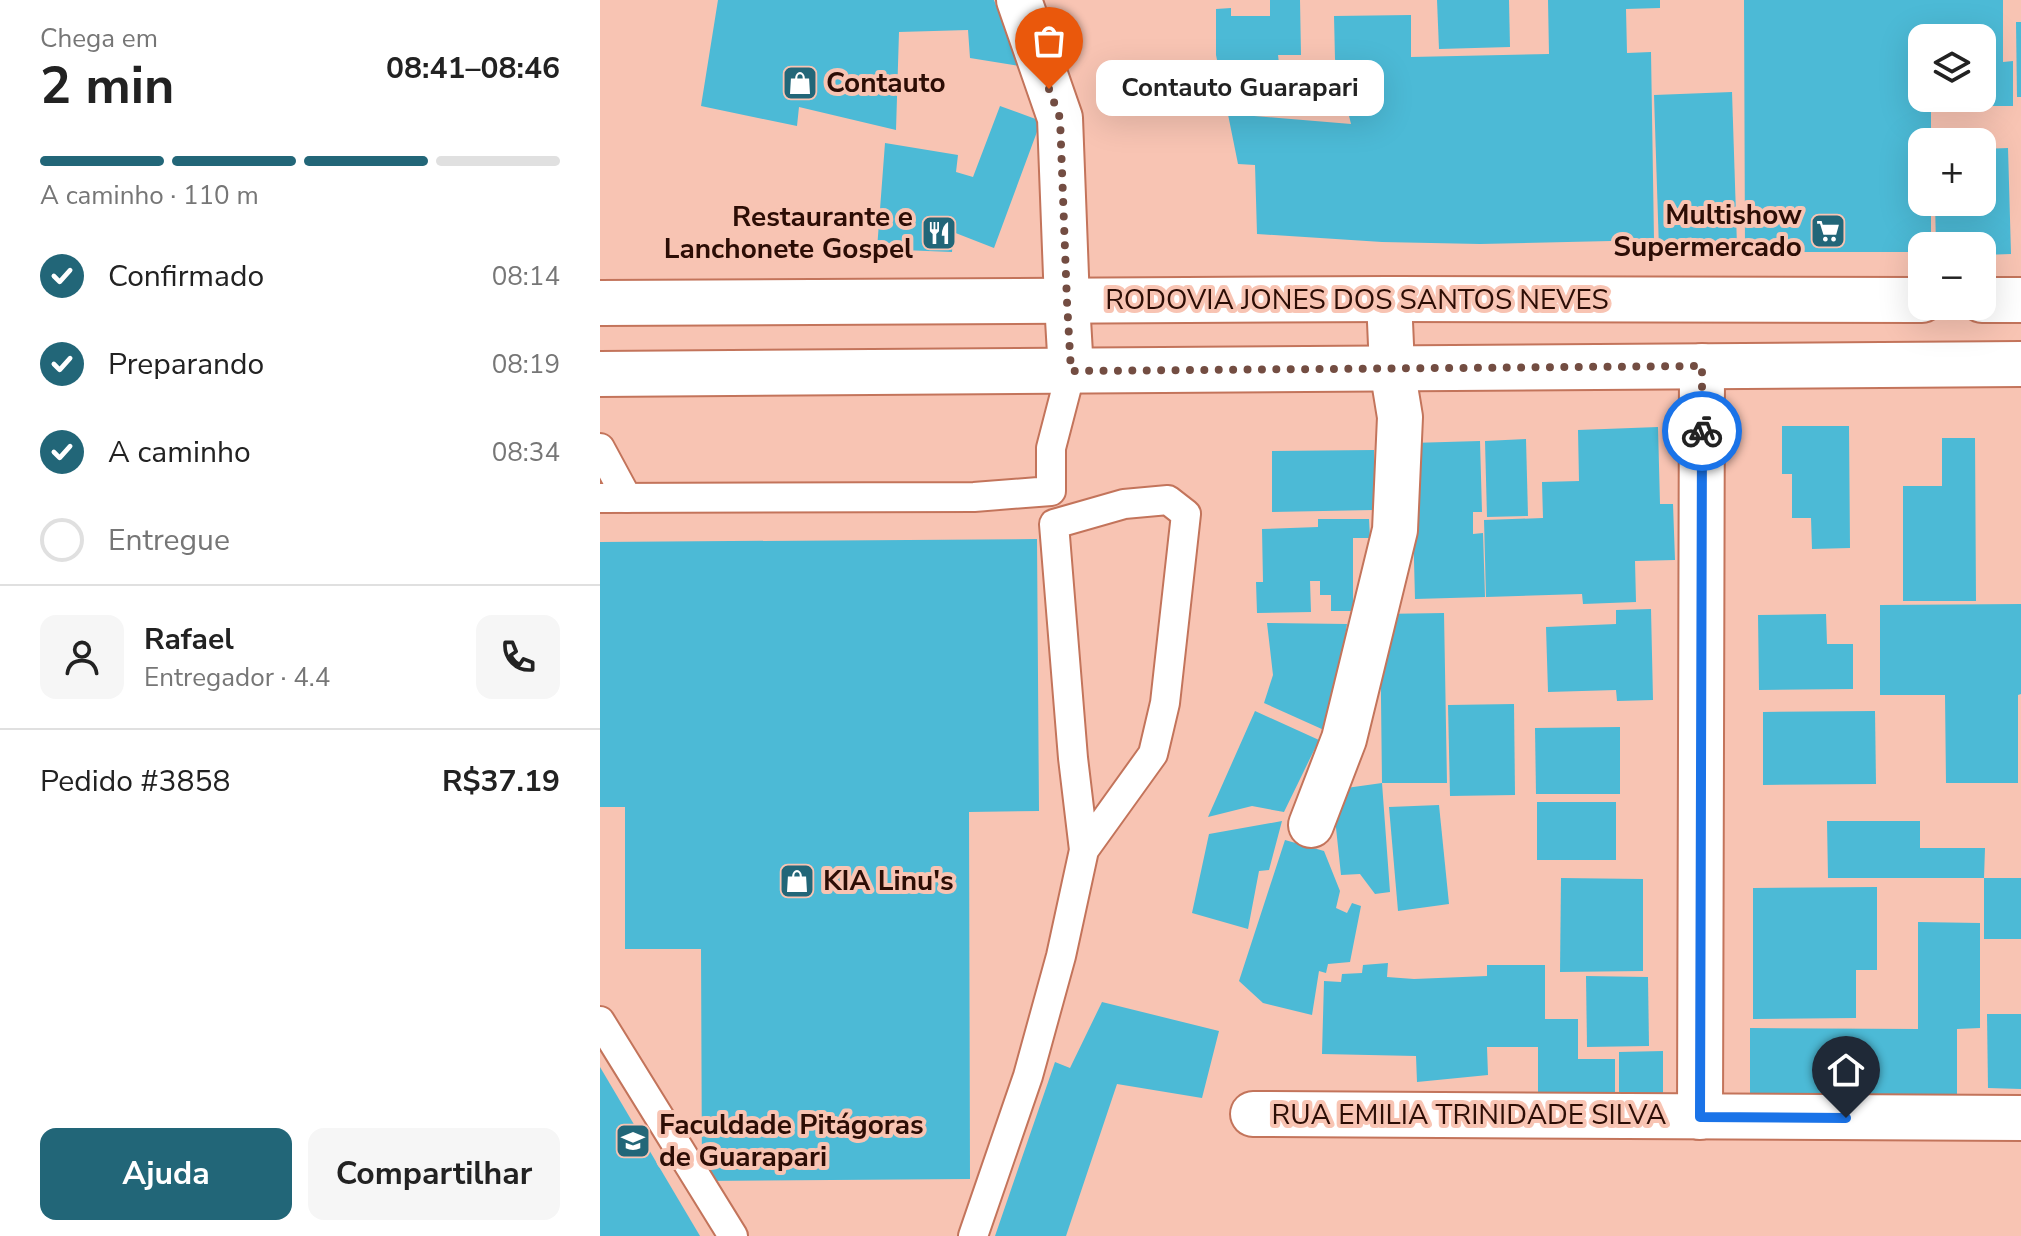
<!DOCTYPE html>
<html lang="pt">
<head>
<meta charset="utf-8">
<style>
	body { margin:0; font-family:"Nunito Sans",sans-serif; background:#f6f6f6; color:#222; height:100vh; display:flex; flex-direction:column; font-size:30px; white-space:nowrap }
	* { box-sizing:border-box; margin:0 }
	p { font-size:26px; color:#767676 }
	.icon { flex:none; width:44px; height:44px; fill:none; stroke:currentColor; stroke-width:2; stroke-linecap:round; stroke-linejoin:round }
	.map { position:relative; flex:1; overflow:hidden }
	.side { display:flex; flex-direction:column; background:#fff; width:600px }
	.side>* { flex:none }
	.fabs { position:absolute; left:1308px; top:24px; display:grid; gap:16px }
	.fabs a { display:grid; place-items:center; width:88px; height:88px; border-radius:16px; background:#fff; box-shadow:0 8px 32px #0002; font-size:40px }
	.pin { position:absolute; display:grid; place-items:center; width:68px; height:68px; color:#fff; margin:-82px -34px; border-radius:50% 50% 50% 0; rotate:-45deg; box-shadow:0 0 8px #0007 }
	.pin .icon { rotate:45deg }
	.courier { position:absolute; display:grid; place-items:center; width:80px; height:80px; margin:-40px; border:6px solid #1a73e8; border-radius:50%; background:#fff; color:#222; box-shadow:0 2px 10px #0007 }
	.bubble { position:absolute; height:56px; border-radius:16px; background:#fff; box-shadow:0 8px 32px #0002; font-size:26px; font-weight:700; line-height:56px; text-align:center }
	.overview em { font-style:normal; font-weight:700 }
	.overview div { display:flex; flex-direction:column-reverse }
	.overview { display:flex; align-items:center; justify-content:space-between; height:136px; padding:0 40px }
	h1 { font-size:52px; font-weight:700; line-height:60px }
	.bar { display:grid; grid-template-columns:repeat(4,1fr); gap:12px 8px; align-content:center; height:96px; padding:0 40px }
	.bar i { height:10px; border-radius:6px; background:#e0e0e0 }
	.bar .active { background:#226678 }
	.bar p { grid-column:span 4 }
	.line { display:flex; align-items:center; gap:20px; padding:0 40px; border-top:2px solid #e0e0e0 }
	.line div { flex:1 }
	.round { display:grid; place-items:center; flex:none; width:84px; height:84px; border-radius:16px; background:#f6f6f6 }
	ol { padding:0 40px; list-style:none }
	li { display:flex; align-items:center; gap:24px; height:88px }
	li p { margin-inline-start:auto }
	li .icon { padding:8px; border-radius:50%; background:#226678; color:#fff; stroke-width:4 }
	li:last-child { color:#767676 }
	li i { width:44px; height:44px; border:4px solid #e0e0e0; border-radius:50% }
	.primary-button { display:flex; gap:16px; margin-top:auto; padding:16px 40px }
	.primary-button a { flex:1; height:92px; border-radius:16px; background:#226678; color:#fff; font-size:32px; font-weight:700; line-height:92px; text-align:center }
	.primary-button a+a { background:#f6f6f6; color:#222 }
	main { display:flex; flex:1; min-height:0 }
	.map>svg:first-child { display:block }
	.building { fill:#4cbad6; fill-rule:evenodd }
	.lines { fill:none; stroke-linecap:round; stroke-linejoin:round }
	.lane-casing { stroke:#c3745b; stroke-width:32 }
	.street-casing { stroke:#c3745b; stroke-width:48 }
	.primary-casing { stroke:#c3745b; stroke-width:48 }
	.lane { stroke:#fff; stroke-width:28 }
	.street { stroke:#fff; stroke-width:44 }
	.primary { stroke:#fff; stroke-width:44 }
	.done { stroke:#734d42; stroke-width:8; stroke-dasharray:0 14.4 }
	.route { stroke:#1a73e8; stroke-width:10 }
	.labels { text-anchor:middle; dominant-baseline:central; stroke-width:8; stroke-linejoin:round; paint-order:stroke }
	.poi-label { font-size:28px; font-weight:bold; fill:#2c0d05; stroke:#f8c4b3; text-anchor:start }
	.street-label { font-size:28px; fill:#2c0d05; stroke:#f8c4b3 }
</style>
</head>
<body>
<main>
<section class="side">
<div class="overview"><div><h1>2 min</h1><p>Chega em</p></div><em>08:41–08:46</em></div>
<div class="bar"><i class="active"></i><i class="active"></i><i class="active"></i><i></i><p>A caminho · 110 m</p></div>
<ol>
<li><svg class="icon" aria-label="check" viewBox="0 0 24 24"><path d="M5 12l5 5 9-10"/></svg>Confirmado<p>08:14</p></li>
<li><svg class="icon" aria-label="check" viewBox="0 0 24 24"><path d="M5 12l5 5 9-10"/></svg>Preparando<p>08:19</p></li>
<li><svg class="icon" aria-label="check" viewBox="0 0 24 24"><path d="M5 12l5 5 9-10"/></svg>A caminho<p>08:34</p></li>
<li><i></i>Entregue</li>
</ol>
<div class="line" style="height:144px"><a class="round"><svg class="icon" aria-label="person" viewBox="0 0 24 24"><circle cx="12" cy="8" r="4"/><path d="M4 21q1-7 8-7t8 7"/></svg></a><div><b>Rafael</b><p>Entregador · 4.4</p></div><a class="round"><svg class="icon" aria-label="phone" viewBox="0 0 24 24"><path d="M5 4h4l2 5-3 2q2 4 5 5l2-3 5 2v4C11 20 4 13 5 4z"/></svg></a></div>
<div class="line" style="height:104px"><div>Pedido #3858</div><b>R$37.19</b></div>
<div class="primary-button"><a>Ajuda</a><a>Compartilhar</a></div>
</section>
<div class="map">
<svg width="1421" height="1236" viewBox="0 0 1421 1236">
	<rect width="100%" height="100%" fill="#f8c4b3"/>
	<g class="building">
		<path d="M 118,0 L 394,0 L 404,27 L 424,25 L 431,68 L 370,58 L 368,30 L 299,32 L 296,130 L 199,107 L 197,126 L 101,106 Z"/>
		<path d="M 670,0 L 700,0 L 701,55 L 678,55 L 681,80 L 651,82 L 654,116 L 751,124 L 735,59 L 734,16 L 811,15 L 811,57 L 949,54 L 948,0 L 1060,0 L 1060,8 L 1026,9 L 1027,53 L 1051,52 L 1054,240 L 880,244 L 782,242 L 657,234 L 655,165 L 638,164 L 616,55 L 616,9 L 631,8 L 631,16 L 670,16 Z"/>
		<path d="M 837,0 L 909,0 L 910,47 L 839,49 Z"/>
		<path d="M 1144,0 L 1403,0 L 1403,62 L 1413,61 L 1413,106 L 1331,106 L 1331,142 L 1322,142 L 1322,202 L 1331,202 L 1331,246 L 1322,246 L 1322,252 L 1145,252 ZM 1322,38 L 1382,38 L 1382,98 L 1322,98 Z"/>
		<path d="M 1416,22 L 1421,22 L 1421,97 L 1417,97 Z"/>
		<path d="M 1132,92 L 1137,246 L 1059,249 L 1054,95 Z"/>
		<path d="M 400,106 L 441,121 L 394,248 L 353,232 L 352,252 L 277,249 L 285,143 L 358,155 L 356,172 L 373,177 Z"/>
		<path d="M 1408,148 L 1411,254 L 1382,255 L 1382,246 L 1336,246 L 1335,202 L 1382,202 L 1382,149 Z"/>
		<path d="M 1182,426 L 1249,426 L 1250,548 L 1212,549 L 1211,518 L 1192,518 L 1192,474 L 1182,474 Z"/>
		<path d="M 1058,427 L 1060,504 L 1073,504 L 1075,560 L 1035,561 L 1036,602 L 983,604 L 982,594 L 886,597 L 884,520 L 943,518 L 942,482 L 979,481 L 978,430 Z"/>
		<path d="M 1342,438 L 1375,438 L 1376,601 L 1303,601 L 1303,486 L 1342,486 Z"/>
		<path d="M 926,439 L 928,516 L 887,517 L 885,441 Z"/>
		<path d="M 880,441 L 882,512 L 873,512 L 873,534 L 883,533 L 885,597 L 815,599 L 811,443 Z"/>
		<path d="M 774,450 L 774,510 L 672,512 L 672,451 Z"/>
		<path d="M 718,519 L 769,519 L 770,538 L 753,538 L 753,611 L 731,611 L 731,595 L 720,595 L 720,581 L 710,581 L 711,612 L 657,613 L 656,582 L 663,582 L 662,529 L 718,527 Z"/>
		<path d="M 437,539 L 439,811 L 369,812 L 370,1179 L 102,1181 L 101,949 L 25,949 L 25,807 L 0,807 L 0,542 Z"/>
		<path d="M 1421,604 L 1421,694 L 1418,695 L 1418,783 L 1346,783 L 1345,695 L 1280,695 L 1280,605 Z"/>
		<path d="M 1051,609 L 1053,700 L 1017,701 L 1016,690 L 948,692 L 946,627 L 1016,624 L 1016,610 Z"/>
		<path d="M 844,613 L 847,783 L 782,783 L 790,892 L 775,894 L 760,874 L 741,875 L 732,790 L 782,783 L 780,614 Z"/>
		<path d="M 1226,614 L 1227,644 L 1253,644 L 1253,689 L 1159,690 L 1158,615 Z"/>
		<path d="M 667,623 L 747,624 L 736,698 L 724,730 L 664,703 L 673,675 Z"/>
		<path d="M 914,704 L 915,795 L 850,796 L 848,705 Z"/>
		<path d="M 655,711 L 719,740 L 684,812 L 652,806 L 608,817 Z"/>
		<path d="M 1275,711 L 1276,784 L 1163,785 L 1163,712 Z"/>
		<path d="M 1020,727 L 1020,794 L 936,794 L 935,728 Z"/>
		<rect x="937" y="802" width="79" height="58"/>
		<path d="M 839,805 L 849,904 L 798,911 L 789,807 Z"/>
		<path d="M 682,821 L 669,870 L 659,871 L 648,929 L 592,913 L 609,834 Z"/>
		<path d="M 1227,821 L 1320,821 L 1320,848 L 1385,848 L 1384,878 L 1228,878 Z"/>
		<path d="M 685,840 L 724,851 L 740,891 L 736,908 L 747,913 L 752,903 L 761,906 L 750,962 L 728,964 L 726,973 L 719,971 L 712,1015 L 663,1003 L 639,981 Z"/>
		<path d="M 961,878 L 1043,879 L 1043,971 L 960,972 Z"/>
		<rect x="1384" y="878" width="37" height="61"/>
		<path d="M 1277,887 L 1277,970 L 1256,970 L 1256,1018 L 1153,1019 L 1153,888 Z"/>
		<path d="M 1318,922 L 1380,923 L 1380,1028 L 1357,1029 L 1357,1110 L 1150,1110 L 1150,1028 L 1318,1029 Z"/>
		<path d="M 788,963 L 787,977 L 814,979 L 887,976 L 887,965 L 945,965 L 945,1019 L 978,1019 L 978,1059 L 1015,1059 L 1015,1104 L 938,1103 L 938,1047 L 887,1047 L 888,1075 L 817,1082 L 816,1056 L 722,1054 L 724,981 L 741,982 L 742,974 L 762,973 L 763,965 Z"/>
		<path d="M 986,976 L 1048,977 L 1049,1046 L 987,1047 Z"/>
		<path d="M 502,1002 L 619,1031 L 602,1098 L 517,1084 L 466,1236 L 395,1236 L 455,1062 L 470,1068 Z"/>
		<path d="M 1387,1014 L 1421,1014 L 1421,1089 L 1388,1088 Z"/>
		<path d="M 1063,1051 L 1063,1105 L 1019,1105 L 1019,1052 Z"/>
		<path d="M 0,1067 L 100,1236 L 0,1236 Z"/>
	</g>
	<g class="lines">
		<defs>
			<g id="lane">
				<path d="M 0,448 L 27,498"/>
				<path d="M 0,498 L 374,497 L 451,491 L 451,448 L 471,371"/>
				<path d="M 0,1021 L 133,1236"/>
				<path d="M 373,1236 L 428,1076 L 461,956 L 484,850 L 473,758 L 454,524 L 524,504 L 568,500 L 586,514 L 565,703 L 553,754 L 484,850"/>
			</g>
			<g id="street">
				<path d="M 419,0 L 460,118 L 467,302 L 471,371"/>
				<path d="M 711,825 L 744,739 L 795,530 L 800,417 L 792,368 L 789,299"/>
				<path d="M 653,1114 L 1421,1118"/>
				<path d="M 1100,1117 L 1102,366"/>
			</g>
			<g id="primary">
				<path d="M 1382,300 L 1421,300"/>
				<path d="M 0,303 L 789,299 L 1322,300"/>
				<path d="M 0,374 L 1421,364"/>
			</g>
		</defs>
		<use href="#lane" class="lane-casing"/>
		<use href="#street" class="street-casing"/>
		<use href="#primary" class="primary-casing"/>
		<use href="#lane" class="lane"/>
		<use href="#street" class="street"/>
		<use href="#primary" class="primary"/>
	</g>
	<g class="lines">
		<path class="done" d="M 449,89 L 460,118 L 467,302 L 471,371 L 1102,366 L 1102,431"/>
		<path class="route" d="M 1102,431 L 1100,1117 L 1246,1118"/>
	</g>
	<defs>
		<symbol id="shop-square" viewBox="-11 -11 22 22"><rect x="-9" y="-9" width="18" height="18" rx="4" fill="#226678" stroke="#f8c4b3"/><path d="M-5-2.5h2.3a2.7 3.5 0 0 1 5.4 0H5L5.5 6h-11ZM-1.5-2.5h3a1.5 2.3 0 0 0-3 0Z" fill="#fff"/></symbol>
		<symbol id="supermarket-square" viewBox="-11 -11 22 22"><rect x="-9" y="-9" width="18" height="18" rx="4" fill="#226678" stroke="#f8c4b3"/><path d="M-6-5.5h2.5l.6 2H6L4.5 2H-2.5L-4.4-4H-6ZM-1.5 3.2a1.3 1.3 0 1 0 .1 0ZM3 3.2a1.3 1.3 0 1 0 .1 0Z" fill="#fff"/></symbol>
		<symbol id="restaurant-square" viewBox="-11 -11 22 22"><rect x="-9" y="-9" width="18" height="18" rx="4" fill="#226678" stroke="#f8c4b3"/><path d="M-5-6h1v4h1v-4h1v4h1v-4h1v5L-1.5 .5V6h-2V.5L-5-1ZM5-6V6H3V1.5H1.5Q1.5-4 5-6Z" fill="#fff"/></symbol>
		<symbol id="university-square" viewBox="-11 -11 22 22"><rect x="-9" y="-9" width="18" height="18" rx="4" fill="#226678" stroke="#f8c4b3"/><path d="M0-5L7-2L0 1L-7-2ZM-4 1L0 2.5L4 1V4Q0 6-4 4Z" fill="#fff"/></symbol>
	</defs>
	<g fill-rule="evenodd">
		<use href="#shop-square" x="180" y="63" width="40" height="40"/>
		<use href="#supermarket-square" x="1208" y="211" width="40" height="40"/>
		<use href="#restaurant-square" x="319" y="213" width="40" height="40"/>
		<use href="#shop-square" x="177" y="861" width="40" height="40"/>
		<use href="#university-square" x="13" y="1121" width="40" height="40"/>
	</g>
	<g class="labels">
		<g class="poi-label">
			<text x="226" y="83">Contauto</text>
			<text x="1202" y="215" text-anchor="end">Multishow<tspan x="1202" dy="32">Supermercado</tspan></text>
			<text x="313" y="217" text-anchor="end">Restaurante e<tspan x="313" dy="32">Lanchonete Gospel</tspan></text>
			<text x="223" y="881">KIA Linu's</text>
			<text x="59" y="1125">Faculdade Pitágoras<tspan x="59" dy="32">de Guarapari</tspan></text>
		</g>
		<g class="street-label">
			<text x="757" y="300">RODOVIA JONES DOS SANTOS NEVES</text>
			<text x="869" y="1115">RUA EMILIA TRINIDADE SILVA</text>
		</g>
	</g>
</svg>
<div class="fabs">
<a><svg class="icon" aria-label="layers" viewBox="0 0 24 24"><path d="M12 4l9 5-9 5-9-5zM3 14l9 5 9-5"/></svg></a>
<a>+</a>
<a>−</a>
</div>
<div class="pin" style="left:449px;top:89px;background:#ea580c"><svg class="icon" aria-label="bag" viewBox="0 0 24 24"><path d="M5 8h14l-1 12H6zM9 8a3 3 0 0 1 6 0"/></svg></div>
<div class="pin" style="left:1246px;top:1118px;background:#1f2937"><svg class="icon" aria-label="home" viewBox="0 0 24 24"><path d="M3 11l9-7 9 7M6 9v11h12V9"/></svg></div>
<div class="courier" style="left:1102px;top:431px"><svg class="icon" aria-label="bike" viewBox="0 0 24 24"><circle cx="6" cy="16" r="4"/><circle cx="18" cy="16" r="4"/><path d="M6 16l4-8h5l3 8M10 8l3 8H6M13 5h3"/></svg></div>
<div class="bubble" style="left:496px;top:60px;width:288px">Contauto Guarapari</div>
</div>
</main>
</body>
</html>
